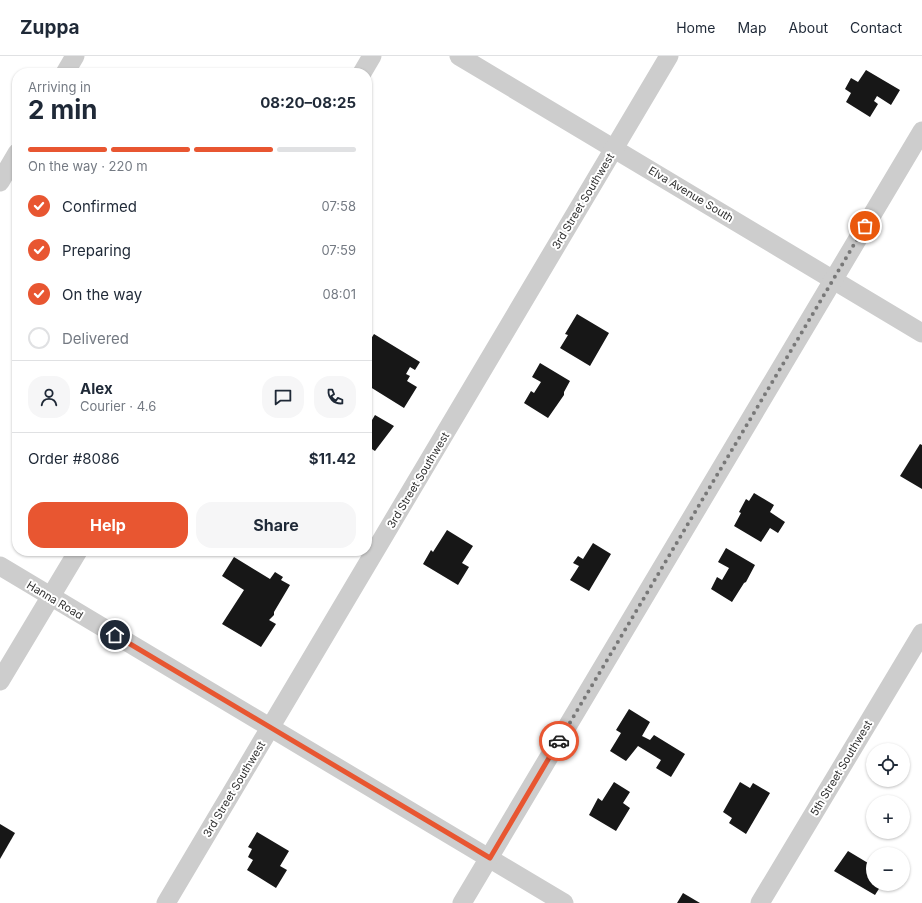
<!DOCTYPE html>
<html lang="en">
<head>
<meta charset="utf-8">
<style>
	body { margin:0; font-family:Inter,sans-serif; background:#f6f6f7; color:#1f2937; height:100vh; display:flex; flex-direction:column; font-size:15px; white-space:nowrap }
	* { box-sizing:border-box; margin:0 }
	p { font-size:13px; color:#747a83 }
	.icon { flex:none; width:22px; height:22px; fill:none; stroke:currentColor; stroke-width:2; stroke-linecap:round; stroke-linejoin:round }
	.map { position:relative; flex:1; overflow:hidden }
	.sheet { position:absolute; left:12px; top:12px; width:360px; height:488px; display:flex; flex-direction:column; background:#fff; border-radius:16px; box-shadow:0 1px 3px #0004 }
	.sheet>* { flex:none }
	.fabs { position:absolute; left:866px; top:687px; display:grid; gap:8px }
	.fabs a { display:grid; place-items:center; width:44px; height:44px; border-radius:50%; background:#fff; box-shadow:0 1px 3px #0004; font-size:20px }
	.pin { position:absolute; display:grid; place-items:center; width:34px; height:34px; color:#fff; margin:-17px; border:2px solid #fff; border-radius:50%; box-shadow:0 1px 4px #0007 }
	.courier { position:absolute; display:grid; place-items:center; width:40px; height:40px; margin:-20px; border:3px solid #e85631; border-radius:50%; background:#fff; color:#222; box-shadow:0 1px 5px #0007 }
	.head em { font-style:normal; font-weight:700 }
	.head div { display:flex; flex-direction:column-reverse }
	.head { display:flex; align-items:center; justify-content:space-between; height:68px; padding:0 16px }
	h1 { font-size:26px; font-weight:700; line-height:30px }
	.bar { display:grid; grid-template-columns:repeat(4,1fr); gap:6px 4px; align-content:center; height:48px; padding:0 16px }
	.bar i { height:5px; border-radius:3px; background:#e0e1e3 }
	.bar .selected { background:#e85631 }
	.bar p { grid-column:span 4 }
	.line { display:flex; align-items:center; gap:10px; padding:0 16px; border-top:1px solid #e0e1e3 }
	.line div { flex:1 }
	.round { display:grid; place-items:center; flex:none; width:42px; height:42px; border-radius:16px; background:#f6f6f7 }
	ol { padding:0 16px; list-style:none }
	li { display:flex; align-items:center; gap:12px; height:44px }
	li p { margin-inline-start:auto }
	li .icon { padding:4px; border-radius:50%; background:#e85631; color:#fff; stroke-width:4 }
	li:last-child { color:#747a83 }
	li i { width:22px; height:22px; border:2px solid #e0e1e3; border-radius:50% }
	.cta { display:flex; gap:8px; margin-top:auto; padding:8px 16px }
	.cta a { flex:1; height:46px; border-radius:16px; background:#e85631; color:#fff; font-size:16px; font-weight:700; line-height:46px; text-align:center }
	.cta a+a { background:#f6f6f7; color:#1f2937 }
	header { display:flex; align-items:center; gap:24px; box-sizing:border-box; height:56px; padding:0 20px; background:#fff; border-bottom:1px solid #e0e1e3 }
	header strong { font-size:19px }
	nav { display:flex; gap:22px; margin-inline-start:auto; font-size:14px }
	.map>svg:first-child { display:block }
	.building { fill:#171717 }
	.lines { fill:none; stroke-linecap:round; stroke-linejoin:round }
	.minor { stroke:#cdcdcd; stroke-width:19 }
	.done { stroke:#787878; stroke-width:4; stroke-dasharray:0 7.2 }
	.route { stroke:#e85631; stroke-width:5 }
	.labels { text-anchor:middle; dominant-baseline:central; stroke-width:4; stroke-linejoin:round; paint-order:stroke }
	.street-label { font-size:11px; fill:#303030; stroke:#fff }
</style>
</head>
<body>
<header>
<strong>Zuppa</strong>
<nav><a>Home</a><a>Map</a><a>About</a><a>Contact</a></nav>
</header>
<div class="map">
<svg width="922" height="847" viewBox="0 0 922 847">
	<rect width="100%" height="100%" fill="#fff"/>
	<g class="building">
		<path d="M 866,14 L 900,34 L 891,49 L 877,40 L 874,45 L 878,48 L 870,61 L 846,46 L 851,37 L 845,33 L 851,22 L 858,26 Z"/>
		<path d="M 577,258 L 609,277 L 590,310 L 560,292 L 568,279 L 565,278 Z"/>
		<path d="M 374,278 L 420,306 L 415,314 L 410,311 L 406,318 L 410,320 L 407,325 L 417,331 L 404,352 L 367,329 L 367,289 Z"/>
		<path d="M 540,307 L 570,325 L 564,336 L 564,339 L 548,362 L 524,347 L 531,335 L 534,337 L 541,326 L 532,321 Z"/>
		<path d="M 375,359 L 394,370 L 375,395 L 367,390 L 367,368 L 369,369 Z"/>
		<path d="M 920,388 L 922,389 L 922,433 L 900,420 Z"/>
		<path d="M 754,437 L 774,449 L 770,456 L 785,466 L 778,477 L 770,472 L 761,486 L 734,470 L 741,457 L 739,456 L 746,443 L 749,445 Z"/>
		<path d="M 447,474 L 473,490 L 462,507 L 469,511 L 458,529 L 423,508 L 431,494 L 433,496 Z"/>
		<path d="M 593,487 L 611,498 L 589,535 L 570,524 L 579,510 L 573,507 L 578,500 L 583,503 Z"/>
		<path d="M 726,492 L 755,509 L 746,526 L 744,527 L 732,546 L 711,533 L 717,521 L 722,524 L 729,512 L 718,506 Z"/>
		<path d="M 234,501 L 270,523 L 275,516 L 283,521 L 281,524 L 290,529 L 274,556 L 274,559 L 269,564 L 276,568 L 261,591 L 222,568 L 244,534 L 222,520 Z"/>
		<path d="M 629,653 L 650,666 L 642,680 L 650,684 L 654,679 L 685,698 L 671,721 L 656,712 L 661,704 L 638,690 L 626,705 L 610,695 L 621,677 L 616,674 Z"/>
		<path d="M 614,726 L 630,736 L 623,747 L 630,752 L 616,775 L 589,759 L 598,742 L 602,745 Z"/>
		<path d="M 740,726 L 750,732 L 753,727 L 770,737 L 746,778 L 729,767 L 732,762 L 723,756 Z"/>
		<path d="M 0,768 L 15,777 L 0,803 Z"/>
		<path d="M 257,776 L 289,795 L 280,810 L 287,814 L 276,832 L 247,814 L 253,804 L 248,801 L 252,793 L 248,791 Z"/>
		<path d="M 848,795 L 873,810 L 873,828 L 882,828 L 875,839 L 834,815 Z"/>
		<path d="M 683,837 L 700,847 L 677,847 Z"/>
	</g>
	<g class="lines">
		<g class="minor">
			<path d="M 459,0 L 922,277"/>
			<path d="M 65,17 L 75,0"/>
			<path d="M 362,17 L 372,0"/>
			<path d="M 0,126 L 17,97"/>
			<path d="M 0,510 L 564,847"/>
			<path d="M 0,625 L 78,495"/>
			<path d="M 166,847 L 669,0"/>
			<path d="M 462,847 L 922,75"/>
			<path d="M 760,847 L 922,577"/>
		</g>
	</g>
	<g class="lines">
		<path class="done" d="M 559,685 L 865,170"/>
		<path class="route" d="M 115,579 L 490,802 L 559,685"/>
	</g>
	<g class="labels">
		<g class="street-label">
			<text transform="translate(691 138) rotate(31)">Elva Avenue South</text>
			<text transform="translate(583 145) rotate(-59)">3rd Street Southwest</text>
			<text transform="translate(418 424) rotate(-59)">3rd Street Southwest</text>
			<text transform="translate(55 544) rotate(31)">Hanna Road</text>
			<text transform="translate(841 712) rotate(-59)">5th Street Southwest</text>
			<text transform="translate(234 733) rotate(-59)">3rd Street Southwest</text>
		</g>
	</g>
</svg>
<div class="fabs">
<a><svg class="icon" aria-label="locate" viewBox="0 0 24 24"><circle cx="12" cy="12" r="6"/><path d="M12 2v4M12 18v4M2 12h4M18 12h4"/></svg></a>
<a>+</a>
<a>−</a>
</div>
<div class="pin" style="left:865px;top:170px;background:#ea580c"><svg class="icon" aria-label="bag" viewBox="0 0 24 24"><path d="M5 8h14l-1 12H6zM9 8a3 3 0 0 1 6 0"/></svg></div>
<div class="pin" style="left:115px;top:579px;background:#1f2937"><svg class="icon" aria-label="home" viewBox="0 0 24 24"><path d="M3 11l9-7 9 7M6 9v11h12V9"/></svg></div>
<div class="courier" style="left:559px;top:685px"><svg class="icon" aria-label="car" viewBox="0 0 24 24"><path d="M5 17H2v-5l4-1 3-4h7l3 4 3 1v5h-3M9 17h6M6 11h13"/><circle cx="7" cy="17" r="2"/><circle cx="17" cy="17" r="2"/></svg></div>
<section class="sheet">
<div class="head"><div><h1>2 min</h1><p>Arriving in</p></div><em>08:20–08:25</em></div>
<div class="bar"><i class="selected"></i><i class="selected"></i><i class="selected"></i><i></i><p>On the way · 220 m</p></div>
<ol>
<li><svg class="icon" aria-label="check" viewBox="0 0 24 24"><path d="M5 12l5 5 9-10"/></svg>Confirmed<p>07:58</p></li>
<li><svg class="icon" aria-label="check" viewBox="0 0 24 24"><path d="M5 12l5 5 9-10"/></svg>Preparing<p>07:59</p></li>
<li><svg class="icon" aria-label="check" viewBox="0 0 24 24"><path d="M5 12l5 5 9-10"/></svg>On the way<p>08:01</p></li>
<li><i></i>Delivered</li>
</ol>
<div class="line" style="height:72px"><a class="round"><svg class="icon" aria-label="person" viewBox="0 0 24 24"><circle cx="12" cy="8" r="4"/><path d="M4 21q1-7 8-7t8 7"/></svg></a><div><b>Alex</b><p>Courier · 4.6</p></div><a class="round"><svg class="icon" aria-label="chat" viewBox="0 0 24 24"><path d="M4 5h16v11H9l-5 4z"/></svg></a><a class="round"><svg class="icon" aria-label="phone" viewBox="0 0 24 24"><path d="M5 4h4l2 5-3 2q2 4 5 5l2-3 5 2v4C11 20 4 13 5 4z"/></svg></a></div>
<div class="line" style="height:52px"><div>Order #8086</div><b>$11.42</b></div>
<div class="cta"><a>Help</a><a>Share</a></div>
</section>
</div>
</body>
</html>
